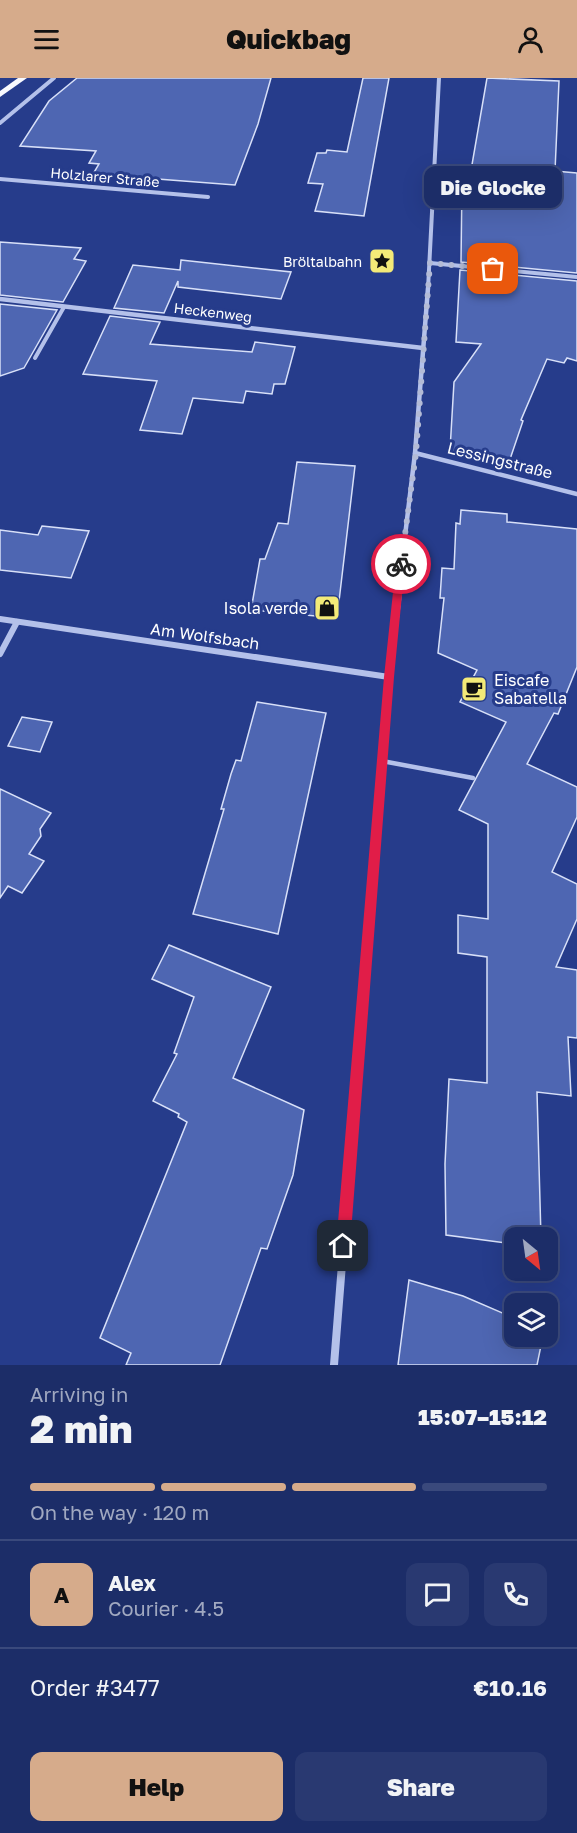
<!DOCTYPE html>
<html lang="en">
<head>
<meta charset="utf-8">
<style>
	body { margin:0; font-family:"Golos Text",sans-serif; background:#293971; color:#f1f3f6; height:100vh; display:flex; flex-direction:column; font-size:22px; white-space:nowrap }
	* { box-sizing:border-box; margin:0 }
	p { font-size:20px; color:#a0a8c0 }
	.icon { flex:none; width:33px; height:33px; fill:none; stroke:currentColor; stroke-width:2; stroke-linecap:round; stroke-linejoin:round }
	.map { position:relative; height:1287px; overflow:hidden }
	.details { display:flex; flex-direction:column; background:#1c2d68; flex:1 }
	.details>* { flex:none }
	.needle { width:39px; rotate:151deg }
	.tools { position:absolute; left:504px; top:1149px; display:grid; gap:12px }
	.tools a { display:grid; place-items:center; width:54px; height:54px; border-radius:12px; background:#1c2d68; box-shadow:0 6px 24px #0002,0 0 0 2px #3a497c; font-size:30px }
	.pin { position:absolute; display:grid; place-items:center; width:51px; height:51px; color:#fff; margin:-26px; border-radius:12px; box-shadow:0 3px 9px #0006 }
	.courier { position:absolute; display:grid; place-items:center; width:60px; height:60px; margin:-30px; border:4px solid #e11d48; border-radius:50%; background:#fff; color:#222; box-shadow:0 2px 8px #0007 }
	.bubble { position:absolute; height:42px; border-radius:12px; background:#1c2d68; box-shadow:0 6px 24px #0002,0 0 0 2px #3a497c; font-size:20px; font-weight:800; line-height:42px; text-align:center }
	.summary em { font-style:normal; font-weight:800 }
	.summary div { display:flex; flex-direction:column-reverse }
	.summary { display:flex; align-items:center; justify-content:space-between; height:102px; padding:0 30px }
	h1 { font-size:39px; font-weight:800; line-height:45px }
	.bar { display:grid; grid-template-columns:repeat(4,1fr); gap:9px 6px; align-content:center; height:72px; padding:0 30px }
	.bar i { height:8px; border-radius:4px; background:#3a497c }
	.bar .on { background:#d6ab8b }
	.bar p { grid-column:span 4 }
	.line { display:flex; align-items:center; gap:15px; padding:0 30px; border-top:2px solid #3a497c }
	.line div { flex:1 }
	.round { display:grid; place-items:center; flex:none; width:63px; height:63px; border-radius:12px; background:#293971 }
	.primary-button { display:flex; gap:12px; margin-top:auto; padding:12px 30px }
	.primary-button a { flex:1; height:69px; border-radius:12px; background:#d6ab8b; color:#111; font-size:24px; font-weight:800; line-height:69px; text-align:center }
	.primary-button a+a { background:#293971; color:#f1f3f6 }
	header { display:flex; justify-content:space-between; align-items:center; height:78px; padding:0 30px; background:#d6ab8b; color:#111; font-size:27px; font-weight:800 }
	.map>svg:first-child { display:block }
	.building { fill:#4e66b2; stroke:#d8e0f8; stroke-width:1.5 }
	.lines { fill:none; stroke-linecap:round; stroke-linejoin:round }
	.service-far1 { stroke:#b4c1ea; stroke-width:4 }
	.service { stroke:#b4c1ea; stroke-width:4.5 }
	.minor-far3 { stroke:#b4c1ea; stroke-width:4 }
	.minor-far2 { stroke:#b4c1ea; stroke-width:4.5 }
	.minor-far1 { stroke:#b4c1ea; stroke-width:6 }
	.minor { stroke:#b4c1ea; stroke-width:8 }
	.primary { fill:#f8f9fe; fill-rule:evenodd }
	.route { fill:#e11d48 }
	.done { stroke:#b3bbd6; stroke-width:6; stroke-dasharray:0 10.8 }
	.labels { text-anchor:middle; dominant-baseline:central; stroke-width:6; stroke-linejoin:round; paint-order:stroke }
	.far-street-label { font-size:14px; fill:#fff; stroke:#263c8b }
	.far-poi-label { font-size:14px; fill:#fff; stroke:#263c8b; text-anchor:end }
	.street-label { font-size:16px; fill:#fff; stroke:#263c8b }
	.poi-label { font-size:16px; fill:#fff; stroke:#263c8b; text-anchor:end }
</style>
</head>
<body>
<header><svg class="icon" aria-label="menu" viewBox="0 0 24 24"><path d="M4 6h16M4 12h16M4 18h16"/></svg>Quickbag<svg class="icon" aria-label="person" viewBox="0 0 24 24"><circle cx="12" cy="8" r="4"/><path d="M4 21q1-7 8-7t8 7"/></svg></header>
<div class="map">
<svg width="577" height="1287" viewBox="0 0 577 1287">
	<rect width="100%" height="100%" fill="#263c8b"/>
	<g class="building">
		<path d="M 77,0 L 271,0 L 258,46 L 235,107 L 93,96 L 99,86 L 89,85 L 96,73 L 20,68 L 49,23 Z"/>
		<path d="M 363,0 L 389,0 L 364,138 L 315,133 L 323,106 L 308,105 L 317,75 L 326,75 L 327,72 L 347,74 Z"/>
		<path d="M 487,0 L 559,3 L 555,93 L 577,95 L 577,195 L 461,184 L 462,104 L 469,104 Z"/>
		<path d="M 0,164 L 81,170 L 74,181 L 86,183 L 63,224 L 0,217 Z"/>
		<path d="M 181,182 L 291,194 L 281,221 L 178,209 L 178,203 L 164,235 L 114,230 L 133,187 L 180,192 Z"/>
		<path d="M 460,192 L 577,203 L 577,283 L 567,280 L 564,285 L 547,281 L 521,342 L 523,343 L 508,387 L 450,372 L 454,304 L 481,266 L 456,264 Z"/>
		<path d="M 0,226 L 57,232 L 24,290 L 0,298 Z"/>
		<path d="M 110,238 L 160,244 L 150,266 L 252,274 L 255,264 L 295,269 L 285,306 L 274,306 L 272,316 L 246,313 L 243,325 L 193,320 L 182,356 L 140,352 L 157,303 L 83,296 Z"/>
		<path d="M 297,384 L 355,388 L 337,540 L 251,532 L 260,481 L 265,481 L 278,445 L 288,446 Z"/>
		<path d="M 461,432 L 507,436 L 507,444 L 577,451 L 577,589 L 558,636 L 554,635 L 527,686 L 577,709 L 577,739 L 552,794 L 577,806 L 577,841 L 556,889 L 577,892 L 577,960 L 568,959 L 571,1018 L 537,1014 L 541,1160 L 514,1160 L 514,1166 L 446,1157 L 445,1086 L 449,1001 L 487,1005 L 487,879 L 458,875 L 458,837 L 488,841 L 488,746 L 459,732 L 506,644 L 460,624 L 477,592 L 438,575 L 444,520 L 440,520 L 442,490 L 454,491 L 456,445 L 460,446 Z"/>
		<path d="M 42,448 L 89,453 L 71,500 L 0,492 L 0,452 L 38,457 Z"/>
		<path d="M 257,624 L 326,635 L 278,856 L 193,836 L 224,731 L 221,731 L 231,696 L 236,682 L 241,683 Z"/>
		<path d="M 22,639 L 52,644 L 40,674 L 8,668 Z"/>
		<path d="M 0,711 L 51,735 L 40,751 L 41,758 L 29,776 L 44,783 L 22,815 L 8,808 L 0,820 Z"/>
		<path d="M 169,867 L 271,909 L 233,1000 L 304,1032 L 293,1097 L 267,1171 L 261,1170 L 220,1287 L 126,1287 L 131,1275 L 100,1260 L 187,1044 L 178,1039 L 179,1036 L 153,1023 L 177,976 L 174,975 L 194,919 L 152,901 Z"/>
		<path d="M 409,1202 L 463,1218 L 514,1240 L 514,1258 L 543,1258 L 537,1287 L 398,1287 Z"/>
	</g>
	<g class="lines">
		<path class="service-far1" d="M 35,280 L 64,229"/>
		<path class="service" d="M 382,683 L 473,700"/>
		<g class="minor-far3">
			<path d="M 0,45 L 54,0"/>
			<path d="M 0,101 L 208,119"/>
			<path d="M 430,185 L 577,199"/>
			<path d="M 428,211 L 439,0"/>
		</g>
		<g class="minor-far2">
			<path d="M 0,221 L 423,270"/>
			<path d="M 415,375 L 577,416"/>
			<path d="M 402,483 L 415,375 L 428,210"/>
		</g>
		<g class="minor-far1">
			<path d="M 0,541 L 389,599"/>
			<path d="M 0,576 L 17,544"/>
			<path d="M 370,834 L 389,599 L 403,482"/>
		</g>
		<path class="minor" d="M 334,1287 L 370,833"/>
		<path class="primary" d="M 18,0 L 27,0 L 0,19 L 0,13 Z"/>
	</g>
	<path class="route" d="M 401,483 L 405,486 L 394,599 L 350,1168 L 348,1172 L 343,1174 L 338,1172 L 336,1168 L 384,599 L 396,486 Z"/>
	<g class="lines">
		<path class="done" d="M 401,486 L 416,375 L 430,185 L 493,191"/>
	</g>
	<defs>
		<symbol id="sight-square" viewBox="-11 -11 22 22"><rect x="-9" y="-9" width="18" height="18" rx="4" fill="#f3ea78" stroke="#263c8b"/><path d="M0-6L1.8-2.2L6-1.7L2.9 1.2L3.7 5.4L0 3.3L-3.7 5.4L-2.9 1.2L-6-1.7L-1.8-2.2Z" fill="#111"/></symbol>
		<symbol id="shop-square" viewBox="-11 -11 22 22"><rect x="-9" y="-9" width="18" height="18" rx="4" fill="#f3ea78" stroke="#263c8b"/><path d="M-5-2.5h2.3a2.7 3.5 0 0 1 5.4 0H5L5.5 6h-11ZM-1.5-2.5h3a1.5 2.3 0 0 0-3 0Z" fill="#111"/></symbol>
		<symbol id="cafe-square" viewBox="-11 -11 22 22"><rect x="-9" y="-9" width="18" height="18" rx="4" fill="#f3ea78" stroke="#263c8b"/><path d="M-5.5-4.5H6V0H3Q3 3.5 0 3.5H-2.5Q-5.5 3.5-5.5 0ZM3-3.2v2h1.7v-2ZM-6 4.5H4V6H-6Z" fill="#111"/></symbol>
	</defs>
	<g fill-rule="evenodd">
		<use href="#sight-square" x="367" y="168" width="30" height="30"/>
		<use href="#shop-square" x="312" y="515" width="30" height="30"/>
		<use href="#cafe-square" x="459" y="596" width="30" height="30"/>
	</g>
	<g class="labels">
		<g class="far-street-label">
			<text transform="translate(105 99) rotate(5)">Holzlarer Straße</text>
			<text transform="translate(213 234) rotate(7)">Heckenweg</text>
		</g>
		<g class="far-poi-label">
			<text x="362" y="183">Bröltalbahn</text>
		</g>
		<g class="street-label">
			<text transform="translate(500 382) rotate(14)">Lessingstraße</text>
			<text transform="translate(205 558) rotate(8)">Am Wolfsbach</text>
		</g>
		<g class="poi-label">
			<text x="308" y="530">Isola verde</text>
			<text x="494" y="602" text-anchor="start">Eiscafe<tspan x="494" dy="18">Sabatella</tspan></text>
		</g>
	</g>
</svg>
<div class="tools">
<a><svg class="needle" viewBox="-14 -14 28 28"><path d="M0-13l5 13h-10z" fill="#e53935"/><path d="M0 13l5-13h-10z" fill="#a0a8c0"/></svg></a>
<a><svg class="icon" aria-label="layers" viewBox="0 0 24 24"><path d="M12 4l9 5-9 5-9-5zM3 14l9 5 9-5"/></svg></a>
</div>
<div class="pin" style="left:493px;top:191px;background:#ea580c"><svg class="icon" aria-label="bag" viewBox="0 0 24 24"><path d="M5 8h14l-1 12H6zM9 8a3 3 0 0 1 6 0"/></svg></div>
<div class="pin" style="left:343px;top:1168px;background:#1f2937"><svg class="icon" aria-label="home" viewBox="0 0 24 24"><path d="M3 11l9-7 9 7M6 9v11h12V9"/></svg></div>
<div class="courier" style="left:401px;top:486px"><svg class="icon" aria-label="bike" viewBox="0 0 24 24"><circle cx="6" cy="16" r="4"/><circle cx="18" cy="16" r="4"/><path d="M6 16l4-8h5l3 8M10 8l3 8H6M13 5h3"/></svg></div>
<div class="bubble" style="left:424px;top:88px;width:138px">Die Glocke</div>
</div>
<section class="details">
<div class="summary"><div><h1>2 min</h1><p>Arriving in</p></div><em>15:07–15:12</em></div>
<div class="bar"><i class="on"></i><i class="on"></i><i class="on"></i><i></i><p>On the way · 120 m</p></div>
<div class="line" style="height:108px"><b class="round" style="background:#d6ab8b;color:#111">A</b><div><b>Alex</b><p>Courier · 4.5</p></div><a class="round"><svg class="icon" aria-label="chat" viewBox="0 0 24 24"><path d="M4 5h16v11H9l-5 4z"/></svg></a><a class="round"><svg class="icon" aria-label="phone" viewBox="0 0 24 24"><path d="M5 4h4l2 5-3 2q2 4 5 5l2-3 5 2v4C11 20 4 13 5 4z"/></svg></a></div>
<div class="line" style="height:78px"><div>Order #3477</div><b>€10.16</b></div>
<div class="primary-button"><a>Help</a><a>Share</a></div>
</section>
</body>
</html>
